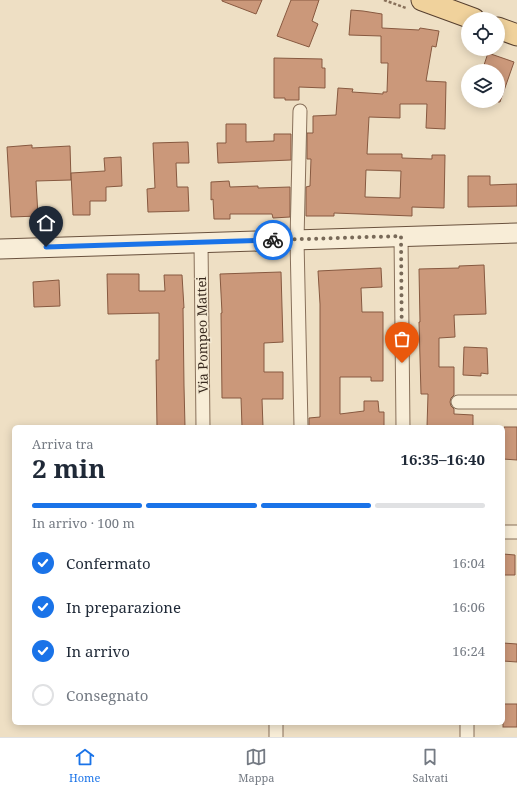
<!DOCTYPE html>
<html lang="it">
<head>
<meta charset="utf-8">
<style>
	body { margin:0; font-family:"Noto Serif",serif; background:#f6f6f7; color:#1f2937; height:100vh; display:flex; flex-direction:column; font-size:15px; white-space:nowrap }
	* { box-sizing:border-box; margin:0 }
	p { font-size:13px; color:#747a83 }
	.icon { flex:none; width:22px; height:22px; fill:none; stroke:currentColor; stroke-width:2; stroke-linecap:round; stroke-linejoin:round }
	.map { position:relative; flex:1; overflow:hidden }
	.sheet { position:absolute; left:12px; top:425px; width:493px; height:300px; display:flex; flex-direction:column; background:#fff; border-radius:6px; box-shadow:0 2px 10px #0003 }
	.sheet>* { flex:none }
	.buttons { position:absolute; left:461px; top:12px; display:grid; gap:8px }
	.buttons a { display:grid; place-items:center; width:44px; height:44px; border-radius:50%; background:#fff; box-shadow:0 2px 10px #0003; font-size:20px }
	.pin { position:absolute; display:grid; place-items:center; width:34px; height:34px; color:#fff; margin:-41px -17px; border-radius:50% 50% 50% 0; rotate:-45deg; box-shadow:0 0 4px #0007 }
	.pin .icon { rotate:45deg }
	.courier { position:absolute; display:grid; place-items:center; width:40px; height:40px; margin:-20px; border:3px solid #1a73e8; border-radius:50%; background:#fff; color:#222; box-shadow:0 1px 5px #0007 }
	.head em { font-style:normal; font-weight:700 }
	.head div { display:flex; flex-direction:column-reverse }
	.head { display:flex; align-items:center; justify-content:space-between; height:68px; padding:0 20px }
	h1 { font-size:26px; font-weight:700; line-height:30px }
	.bar { display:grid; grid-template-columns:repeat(4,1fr); gap:6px 4px; align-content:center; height:48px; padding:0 20px }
	.bar i { height:5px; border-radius:3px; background:#e0e1e3 }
	.bar .current { background:#1a73e8 }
	.bar p { grid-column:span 4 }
	ol { padding:0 20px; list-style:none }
	li { display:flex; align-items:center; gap:12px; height:44px }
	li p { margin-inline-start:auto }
	li .icon { padding:4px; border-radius:50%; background:#1a73e8; color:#fff; stroke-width:4 }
	li:last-child { color:#747a83 }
	li i { width:22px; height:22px; border:2px solid #e0e1e3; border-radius:50% }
	.tabs { display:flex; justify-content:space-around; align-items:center; height:56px; border-top:1px solid #e0e1e3; background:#fff; font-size:11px; color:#747a83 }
	.tabs a { display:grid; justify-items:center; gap:2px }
	.tabs .current { color:#1a73e8 }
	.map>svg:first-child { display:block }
	.building { fill:#cb987a; stroke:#875940; fill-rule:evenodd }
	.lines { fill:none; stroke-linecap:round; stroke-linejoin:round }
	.street-casing { stroke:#88705a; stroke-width:15 }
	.secondary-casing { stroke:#6a523e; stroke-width:21 }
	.primary-casing { stroke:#563f2f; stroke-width:23 }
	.path { stroke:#88705a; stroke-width:2.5; stroke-dasharray:3 2; stroke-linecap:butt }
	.street { stroke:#f8edd7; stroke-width:13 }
	.secondary { stroke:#f8edd7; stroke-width:19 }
	.primary { stroke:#f0d29c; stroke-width:21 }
	.done { stroke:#786958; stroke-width:4; stroke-dasharray:0 7.2 }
	.route { stroke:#1a73e8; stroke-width:5 }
	.labels { text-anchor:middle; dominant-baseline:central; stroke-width:3; stroke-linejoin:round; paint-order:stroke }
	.street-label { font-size:13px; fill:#38291e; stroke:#f5ead3 }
</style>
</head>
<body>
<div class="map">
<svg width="517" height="737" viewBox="0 0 517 737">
	<rect width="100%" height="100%" fill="#eedfc4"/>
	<g class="building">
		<path d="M 222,0 L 262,0 L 256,14 L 222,1 Z"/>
		<path d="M 291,0 L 319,0 L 312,21 L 318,24 L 309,47 L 277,36 Z"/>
		<path d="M 351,10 L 363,11 L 382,14 L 382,28 L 419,30 L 420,28 L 439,31 L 436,47 L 432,46 L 426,81 L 446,82 L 445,129 L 426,128 L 427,104 L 400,104 L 400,118 L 369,117 L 367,154 L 402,154 L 402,158 L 432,159 L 432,155 L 445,155 L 444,208 L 412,207 L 412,216 L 334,213 L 334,216 L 306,216 L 306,187 L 310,186 L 311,159 L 307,159 L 307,133 L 313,133 L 313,116 L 336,115 L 338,88 L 353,89 L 352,92 L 383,94 L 383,92 L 387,92 L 388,63 L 381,63 L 381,36 L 349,35 ZM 366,170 L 401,171 L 400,198 L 365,197 Z"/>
		<path d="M 488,53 L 514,62 L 500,102 L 498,102 L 498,71 L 482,71 Z"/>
		<path d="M 274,58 L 322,59 L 322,68 L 325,68 L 325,88 L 299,87 L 299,100 L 285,100 L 285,98 L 274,98 Z"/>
		<path d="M 226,124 L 246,124 L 246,142 L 274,141 L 274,134 L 291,134 L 291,160 L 218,163 L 217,143 L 226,143 Z"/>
		<path d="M 188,142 L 189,163 L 176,163 L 177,187 L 188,187 L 189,211 L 148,212 L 147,189 L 155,188 L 153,143 Z"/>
		<path d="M 32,145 L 32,148 L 70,146 L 71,180 L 36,181 L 38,216 L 11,217 L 7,147 Z"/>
		<path d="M 121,157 L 122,186 L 106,187 L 106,201 L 90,201 L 90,215 L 73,215 L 71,173 L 105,171 L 104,158 Z"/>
		<path d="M 468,176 L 490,176 L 490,185 L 517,184 L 517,206 L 468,207 Z"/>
		<path d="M 229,181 L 230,187 L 258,186 L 258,188 L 290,187 L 290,217 L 273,218 L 272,214 L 230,214 L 230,219 L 214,219 L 213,199 L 211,200 L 211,182 Z"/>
		<path d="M 484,265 L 486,314 L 454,315 L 455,337 L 439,338 L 439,367 L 454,367 L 454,395 L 451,398 L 450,402 L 451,406 L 454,409 L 454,414 L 473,415 L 473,427 L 427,427 L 428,394 L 421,394 L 419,322 L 420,322 L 419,269 L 459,268 L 459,266 Z"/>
		<path d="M 381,268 L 382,287 L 361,288 L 362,312 L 383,312 L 383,381 L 371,381 L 371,377 L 340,377 L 340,414 L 364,411 L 364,401 L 378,401 L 379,412 L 384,412 L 384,427 L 347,427 L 347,426 L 309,427 L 309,418 L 320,417 L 320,304 L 318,271 Z"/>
		<path d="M 281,272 L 283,342 L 264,343 L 264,372 L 283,372 L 283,399 L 262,399 L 263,427 L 242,427 L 241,398 L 222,398 L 221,313 L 222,313 L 220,274 Z"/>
		<path d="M 107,274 L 139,274 L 139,291 L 165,291 L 164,275 L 182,275 L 184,308 L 183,308 L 184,386 L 185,427 L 157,427 L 156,360 L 159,360 L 159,313 L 108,314 Z"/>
		<path d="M 59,280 L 60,306 L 34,307 L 33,282 Z"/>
		<path d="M 464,347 L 487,348 L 488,374 L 481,373 L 481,376 L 463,375 Z"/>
		<path d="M 504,427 L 517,427 L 517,460 L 503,459 Z"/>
		<path d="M 503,554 L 515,555 L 515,575 L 503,575 Z"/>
		<path d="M 503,643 L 517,644 L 517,662 L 503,661 Z"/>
		<rect x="503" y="704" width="14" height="23"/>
	</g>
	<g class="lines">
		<defs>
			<g id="street">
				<path d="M 300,111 L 297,240 L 301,427"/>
				<path d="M 401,236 L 403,427"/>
				<path d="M 201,242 L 203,427"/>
				<path d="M 458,402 L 517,402"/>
				<path d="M 503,532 L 517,532"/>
				<path d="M 276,737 L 276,723"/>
				<path d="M 467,737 L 467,723"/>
			</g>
			<path id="secondary" d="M 0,249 L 517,233"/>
			<g id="primary">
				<path d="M 422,0 L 474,19"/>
				<path d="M 498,28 L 517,35"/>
			</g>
		</defs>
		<use href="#street" class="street-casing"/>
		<use href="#secondary" class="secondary-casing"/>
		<use href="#primary" class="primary-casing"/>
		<path class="path" d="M 384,0 L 406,8"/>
		<use href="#street" class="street"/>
		<use href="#secondary" class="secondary"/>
		<use href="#primary" class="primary"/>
	</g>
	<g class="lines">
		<path class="done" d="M 273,240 L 401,236 L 402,363"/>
		<path class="route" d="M 46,247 L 273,240"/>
	</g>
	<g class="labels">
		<g class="street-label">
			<text transform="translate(202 335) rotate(-91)">Via Pompeo Mattei</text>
		</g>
	</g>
</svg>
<div class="buttons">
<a><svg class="icon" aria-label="locate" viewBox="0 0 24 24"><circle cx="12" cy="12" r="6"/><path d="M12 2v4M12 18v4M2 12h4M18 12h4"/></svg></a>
<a><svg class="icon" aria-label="layers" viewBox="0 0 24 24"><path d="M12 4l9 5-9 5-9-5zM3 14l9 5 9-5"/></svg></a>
</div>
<div class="pin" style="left:402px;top:363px;background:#ea580c"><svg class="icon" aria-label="bag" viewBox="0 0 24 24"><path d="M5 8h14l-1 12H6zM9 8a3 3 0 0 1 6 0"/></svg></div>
<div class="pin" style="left:46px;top:247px;background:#1f2937"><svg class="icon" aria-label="home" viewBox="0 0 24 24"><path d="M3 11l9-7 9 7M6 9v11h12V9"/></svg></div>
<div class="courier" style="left:273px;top:240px"><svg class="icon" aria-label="bike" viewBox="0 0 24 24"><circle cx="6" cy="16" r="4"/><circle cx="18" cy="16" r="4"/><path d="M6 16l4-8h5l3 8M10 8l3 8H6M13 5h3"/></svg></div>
<section class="sheet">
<div class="head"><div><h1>2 min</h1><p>Arriva tra</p></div><em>16:35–16:40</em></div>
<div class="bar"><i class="current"></i><i class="current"></i><i class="current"></i><i></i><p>In arrivo · 100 m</p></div>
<ol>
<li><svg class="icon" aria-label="check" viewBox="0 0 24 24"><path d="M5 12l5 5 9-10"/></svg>Confermato<p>16:04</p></li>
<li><svg class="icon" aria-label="check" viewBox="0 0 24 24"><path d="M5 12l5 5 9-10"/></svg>In preparazione<p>16:06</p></li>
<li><svg class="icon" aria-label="check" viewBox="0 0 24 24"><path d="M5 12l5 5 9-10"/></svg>In arrivo<p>16:24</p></li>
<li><i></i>Consegnato</li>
</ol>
</section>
</div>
<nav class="tabs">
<a class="current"><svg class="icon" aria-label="home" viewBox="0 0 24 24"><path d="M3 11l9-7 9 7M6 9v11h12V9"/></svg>Home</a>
<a><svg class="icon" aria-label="map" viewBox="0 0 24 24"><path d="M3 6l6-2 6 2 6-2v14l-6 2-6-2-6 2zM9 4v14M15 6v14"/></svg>Mappa</a>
<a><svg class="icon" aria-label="saved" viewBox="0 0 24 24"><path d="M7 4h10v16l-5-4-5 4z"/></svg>Salvati</a>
</nav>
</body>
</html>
